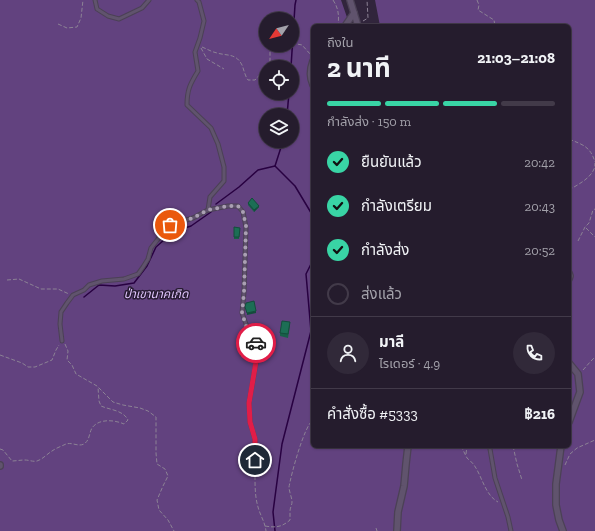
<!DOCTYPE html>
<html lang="th">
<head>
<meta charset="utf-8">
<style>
	body { margin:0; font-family:"Zilla Slab","Noto Sans Thai",serif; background:#312939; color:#f1f3f6; height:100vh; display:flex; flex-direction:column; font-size:15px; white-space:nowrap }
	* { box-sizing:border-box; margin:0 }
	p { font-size:13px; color:#a3a1aa }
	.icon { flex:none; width:22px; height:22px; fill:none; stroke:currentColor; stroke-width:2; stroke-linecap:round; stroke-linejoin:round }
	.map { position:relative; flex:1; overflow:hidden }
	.details { position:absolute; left:311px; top:24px; width:260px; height:424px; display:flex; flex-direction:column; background:#251c2d; border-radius:6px; box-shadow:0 1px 3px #0004,0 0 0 1px #423a49 }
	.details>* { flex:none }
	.needle { width:26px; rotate:235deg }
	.buttons { position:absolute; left:259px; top:12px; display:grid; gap:8px }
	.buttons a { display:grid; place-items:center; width:40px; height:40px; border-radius:50%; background:#251c2d; box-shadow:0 1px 3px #0004,0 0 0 1px #423a49; font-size:20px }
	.pin { position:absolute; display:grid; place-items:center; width:34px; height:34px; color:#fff; margin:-17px; border:2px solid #fff; border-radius:50%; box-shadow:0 1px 4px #0007 }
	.courier { position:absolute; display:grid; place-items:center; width:40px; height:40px; margin:-20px; border:3px solid #e11d48; border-radius:50%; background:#fff; color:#222; box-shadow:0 1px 5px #0007 }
	.headline em { font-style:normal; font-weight:700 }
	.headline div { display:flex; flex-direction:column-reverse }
	.headline { display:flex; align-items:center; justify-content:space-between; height:68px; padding:0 16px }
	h1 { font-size:26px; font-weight:700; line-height:30px }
	.bar { display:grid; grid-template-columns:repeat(4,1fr); gap:6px 4px; align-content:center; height:48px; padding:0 16px }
	.bar i { height:5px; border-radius:3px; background:#423a49 }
	.bar .current { background:#39d4a5 }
	.bar p { grid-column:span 4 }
	.line { display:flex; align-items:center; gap:10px; padding:0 16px; border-top:1px solid #423a49 }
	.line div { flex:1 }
	.round { display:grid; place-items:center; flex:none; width:42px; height:42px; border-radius:21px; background:#312939 }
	ol { padding:0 16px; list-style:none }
	li { display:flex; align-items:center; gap:12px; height:44px }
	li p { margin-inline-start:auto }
	li .icon { padding:4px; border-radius:50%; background:#39d4a5; color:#111; stroke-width:4 }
	li:last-child { color:#a3a1aa }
	li i { width:22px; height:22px; border:2px solid #423a49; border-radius:50% }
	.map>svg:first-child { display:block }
	.green { fill:#62427f; fill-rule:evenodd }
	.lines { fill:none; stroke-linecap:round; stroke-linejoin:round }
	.stream { stroke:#280141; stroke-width:1.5 }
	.lane-casing { stroke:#4b4155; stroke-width:5 }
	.street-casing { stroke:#4b4155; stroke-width:8 }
	.path { stroke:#8c8295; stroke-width:1; stroke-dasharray:4 2; stroke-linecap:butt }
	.lane { stroke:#60536d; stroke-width:3 }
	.street { stroke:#60536d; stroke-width:5.5 }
	.wall { fill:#185f49 }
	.shaded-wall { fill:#144d3c }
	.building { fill:#1c6e55; stroke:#144d3c }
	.done { stroke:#aaa0b3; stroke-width:4; stroke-dasharray:0 7.2 }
	.route { stroke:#e11d48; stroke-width:5 }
	.labels { text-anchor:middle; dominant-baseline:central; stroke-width:3; stroke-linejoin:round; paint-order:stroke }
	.park-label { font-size:12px; font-style:italic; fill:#dec2fb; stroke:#271c32 }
</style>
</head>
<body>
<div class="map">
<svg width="595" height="531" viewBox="0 0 595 531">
	<rect width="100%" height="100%" fill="#31253c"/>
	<path class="green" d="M 0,0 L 341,0 L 350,26 L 313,26 L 313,446 L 569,446 L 569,26 L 380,26 L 375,0 L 595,0 L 595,531 L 0,531 ZM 266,19 L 292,19 L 292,45 L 266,45 ZM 266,67 L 292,67 L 292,93 L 266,93 ZM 266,115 L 292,115 L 292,141 L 266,141 Z"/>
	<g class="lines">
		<g class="stream">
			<path d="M 291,67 L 295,5 L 296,0"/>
			<path d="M 287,115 L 289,93"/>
			<path d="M 283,141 L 275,166 L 295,186 L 313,216"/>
			<path d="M 216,204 L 239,187 L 258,170 L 275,166"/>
			<path d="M 84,297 L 99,285 L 115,286 L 134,283 L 147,266 L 156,247 L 173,232 L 191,226 L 211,212"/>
			<path d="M 275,531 L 273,512 L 282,444 L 311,331 L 306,274 L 313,260"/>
		</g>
		<defs>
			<g id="lane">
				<path d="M 95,0 L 97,9 L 108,16 L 119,19 L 142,8 L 149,0"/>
				<path d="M 197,0 L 199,2 L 204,21 L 200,38 L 195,52 L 198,71 C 190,84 187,90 187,105 L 211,128 L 218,144 L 224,167 L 224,181 L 210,197 L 208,210"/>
				<path d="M 62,341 L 60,324 L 61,312 L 67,303 L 73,295 L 84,290 L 89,285 L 102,281 L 124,279 L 138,274 L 143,267 L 148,259 L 151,248 L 162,234 L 170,225 L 193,218 L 208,210 L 228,206 L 238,206 L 243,212 L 246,227 L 244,292 L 242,313 L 249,332 L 255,340 L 256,345 L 257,357 L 249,403 L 250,422 L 255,439 L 255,471"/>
				<path d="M 491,446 L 490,449 L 495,478 L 508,517 L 511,531"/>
			</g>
			<g id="street">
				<path d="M 350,0 L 358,26"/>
				<path d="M 345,26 L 354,13"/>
				<path d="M 313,61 C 310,69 309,76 313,85"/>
				<path d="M 569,273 L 570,276 L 569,279"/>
				<path d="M 569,363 L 578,374 L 580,392 L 569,422"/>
				<path d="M 561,446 L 556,484 L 556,505 L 559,520 L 563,531"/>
				<path d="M 0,465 L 0,466"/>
				<path d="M 397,531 L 398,512 L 404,486 L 406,464 L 408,446"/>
			</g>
		</defs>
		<use href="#lane" class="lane-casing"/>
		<use href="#street" class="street-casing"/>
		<g class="path">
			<path d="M 333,0 C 339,9 339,16 338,26"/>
			<path d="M 477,0 L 479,5 L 478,10 L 494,20 L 495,26"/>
			<path d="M 363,21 L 368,18 L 367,0"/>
			<path d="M 58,24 L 67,28 L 77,27 L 81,18 L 83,0"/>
			<path d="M 292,43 L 302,45 L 311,55"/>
			<path d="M 202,47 C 207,49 212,52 217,53 C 227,56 236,53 242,65 C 244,70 245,76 248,80 L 255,80 L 266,68"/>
			<path d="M 201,48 L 207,59 L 224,69"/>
			<path d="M 267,67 L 270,61 L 270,52 L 274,47 L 279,45"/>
			<path d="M 569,139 C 583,145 590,146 595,162"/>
			<path d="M 569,190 C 577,185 590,179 594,169 C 595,167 595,165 595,163"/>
			<path d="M 586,228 L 595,237"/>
			<path d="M 578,241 L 585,227 L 589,223 L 593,210 L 595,209"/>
			<path d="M 7,280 L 19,279 L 41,289 L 58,289 L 69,294"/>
			<path d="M 260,342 L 271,335"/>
			<path d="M 65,344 L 68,351 L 67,360 L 72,365 L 76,374 L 97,386 L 113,402 L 123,405 L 140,408 L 148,411 L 156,417 L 156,453 L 157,464 L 165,469 L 168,476 L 163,486 L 157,500 L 159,510 L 168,520 L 174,531"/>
			<path d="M 0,355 L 22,363 L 28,367 L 35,367 L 52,360 L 56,350 L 59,345"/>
			<path d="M 583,370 L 591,361 L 595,357"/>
			<path d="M 461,446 C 463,450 465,454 467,458 C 469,460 472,462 474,465 C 482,476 485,495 498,502"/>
			<path d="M 513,446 L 517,464 L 522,480"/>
			<path d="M 0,449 L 3,450 L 12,461 C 16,461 20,460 25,460 C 29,460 33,462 37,461 C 43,459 47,454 52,451 C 56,448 62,446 66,444 C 72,442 78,447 84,444 C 90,440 89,433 92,428 C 99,418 115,420 124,424 L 128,420 C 123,410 110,410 101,406 L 99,401 L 98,387"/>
			<path d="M 466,454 L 467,446"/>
			<path d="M 565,465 L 570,454 L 577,448 L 595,440"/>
			<path d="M 255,476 C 255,486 255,497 258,507 C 260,515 265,522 266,531"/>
			<path d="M 265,526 C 276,528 282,527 290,520 C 290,517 290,514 290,511 C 290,508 292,505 292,502 C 292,497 289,492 289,487 C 291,475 304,426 313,420"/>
			<path d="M 376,528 L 377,531"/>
		</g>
		<use href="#lane" class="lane"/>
		<use href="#street" class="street"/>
	</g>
	<g class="wall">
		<path d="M 248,203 L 259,207 L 254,212 L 248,205 Z"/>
		<path d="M 234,227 L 240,228 L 239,239 L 234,239 Z"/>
		<path d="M 290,325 L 288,338 L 280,336 L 280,333 Z"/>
		<path d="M 248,347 L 247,357 L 240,356 L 240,352 Z"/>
		<path d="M 260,456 L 269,460 L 267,466 L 260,464 Z"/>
	</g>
	<g class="shaded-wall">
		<path d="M 259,206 L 259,207 L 254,212 L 254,210 Z"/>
		<path d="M 256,311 L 256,313 L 247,315 L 247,313 Z"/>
	</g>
	<g class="building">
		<path d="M 252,198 L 259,206 L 254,210 L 248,203 Z"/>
		<path d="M 234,227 L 240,228 L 239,237 L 234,237 Z"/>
		<path d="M 254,301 L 256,311 L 247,313 L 245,307 L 246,303 Z"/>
		<path d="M 282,321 L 290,322 L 288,334 L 280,333 Z"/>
		<path d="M 241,343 L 248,344 L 247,353 L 240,352 Z"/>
		<path d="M 260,456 L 269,458 L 267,464 L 260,463 Z"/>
	</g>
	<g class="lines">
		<path class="done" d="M 170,225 L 193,218 L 208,210 L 228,206 L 238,206 L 243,212 L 246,226 L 244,292 L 242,313 L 248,332 L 255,340 L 256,343"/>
		<path class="route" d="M 255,460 L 255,439 L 250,422 L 249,403 L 257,356 L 256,343"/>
	</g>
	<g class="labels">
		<g class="park-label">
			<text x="156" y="294">ป่าเขานาคเกิด</text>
		</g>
	</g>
</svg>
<div class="buttons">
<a><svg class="needle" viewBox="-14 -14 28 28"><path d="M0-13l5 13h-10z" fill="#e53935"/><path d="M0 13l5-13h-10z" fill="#a3a1aa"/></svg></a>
<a><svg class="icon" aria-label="locate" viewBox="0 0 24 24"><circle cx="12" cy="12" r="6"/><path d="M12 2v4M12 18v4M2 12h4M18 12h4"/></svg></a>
<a><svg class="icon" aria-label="layers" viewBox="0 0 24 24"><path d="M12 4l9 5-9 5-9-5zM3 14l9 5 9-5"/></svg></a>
</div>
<div class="pin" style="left:170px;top:225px;background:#ea580c"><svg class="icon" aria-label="bag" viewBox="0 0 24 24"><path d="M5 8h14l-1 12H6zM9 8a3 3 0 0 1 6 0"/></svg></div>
<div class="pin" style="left:255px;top:460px;background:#1f2937"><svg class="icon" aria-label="home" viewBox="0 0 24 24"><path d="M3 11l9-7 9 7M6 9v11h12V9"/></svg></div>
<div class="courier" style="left:256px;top:343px"><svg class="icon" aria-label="car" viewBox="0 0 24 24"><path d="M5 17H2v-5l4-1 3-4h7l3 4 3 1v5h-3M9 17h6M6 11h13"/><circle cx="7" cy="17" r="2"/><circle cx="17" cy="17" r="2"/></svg></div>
<section class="details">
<div class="headline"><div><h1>2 นาที</h1><p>ถึงใน</p></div><em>21:03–21:08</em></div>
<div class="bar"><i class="current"></i><i class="current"></i><i class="current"></i><i></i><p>กำลังส่ง · 150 m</p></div>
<ol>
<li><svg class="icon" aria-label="check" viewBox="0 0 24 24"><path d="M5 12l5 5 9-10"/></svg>ยืนยันแล้ว<p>20:42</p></li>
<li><svg class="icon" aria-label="check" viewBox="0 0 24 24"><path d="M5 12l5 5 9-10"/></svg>กำลังเตรียม<p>20:43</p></li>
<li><svg class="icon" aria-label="check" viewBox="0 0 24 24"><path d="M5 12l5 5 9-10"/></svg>กำลังส่ง<p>20:52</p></li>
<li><i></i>ส่งแล้ว</li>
</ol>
<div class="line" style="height:72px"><a class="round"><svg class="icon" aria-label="person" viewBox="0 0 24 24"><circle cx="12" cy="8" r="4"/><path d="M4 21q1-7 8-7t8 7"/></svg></a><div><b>มาลี</b><p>ไรเดอร์ · 4.9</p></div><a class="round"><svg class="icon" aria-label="phone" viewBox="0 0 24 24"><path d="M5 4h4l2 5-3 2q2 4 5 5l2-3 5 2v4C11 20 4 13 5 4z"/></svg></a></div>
<div class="line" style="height:52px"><div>คำสั่งซื้อ #5333</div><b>฿216</b></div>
</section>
</div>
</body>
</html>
